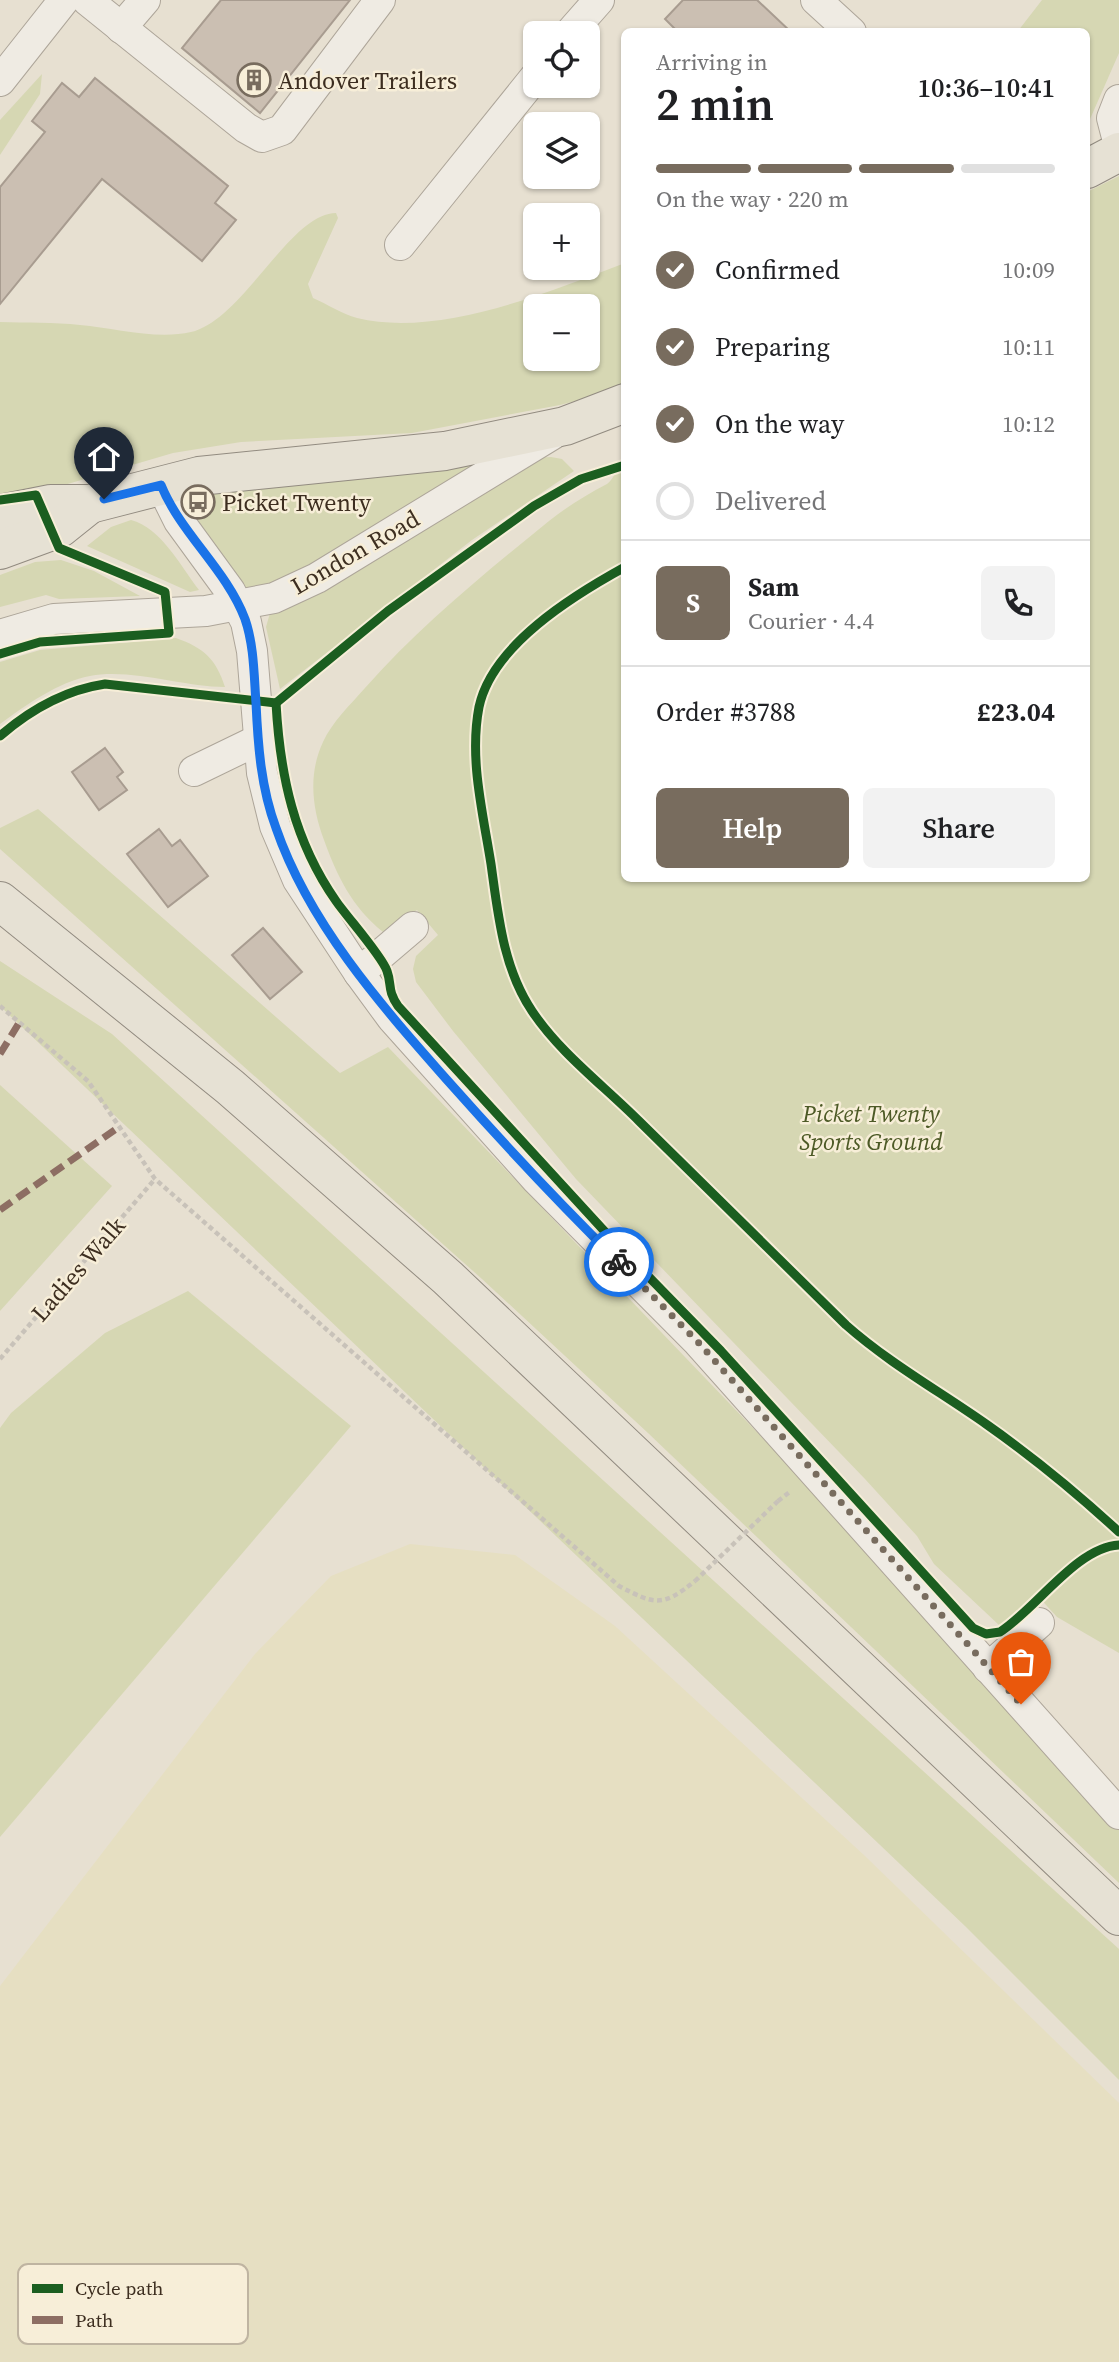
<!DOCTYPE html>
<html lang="en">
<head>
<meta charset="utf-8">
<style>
	body { margin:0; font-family:"Source Serif 4",serif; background:#f2f2f2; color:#202124; height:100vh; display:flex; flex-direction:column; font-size:26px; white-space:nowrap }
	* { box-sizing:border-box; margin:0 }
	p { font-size:23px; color:#757577 }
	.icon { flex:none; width:38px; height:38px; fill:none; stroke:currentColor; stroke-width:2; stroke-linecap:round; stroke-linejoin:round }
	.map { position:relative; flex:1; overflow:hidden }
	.side { position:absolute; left:621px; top:28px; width:469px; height:854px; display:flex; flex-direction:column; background:#fff; border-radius:10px; box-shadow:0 2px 5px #0004 }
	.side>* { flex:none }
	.controls { position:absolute; left:523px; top:21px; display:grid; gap:14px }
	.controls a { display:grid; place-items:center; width:77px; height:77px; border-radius:10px; background:#fff; box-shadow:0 2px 5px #0004; font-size:35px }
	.pin { position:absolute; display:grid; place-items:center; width:60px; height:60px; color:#fff; margin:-72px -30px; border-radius:50% 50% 50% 0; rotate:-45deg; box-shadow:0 0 7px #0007 }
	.pin .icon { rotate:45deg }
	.courier { position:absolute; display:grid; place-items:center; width:70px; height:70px; margin:-35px; border:5px solid #1a73e8; border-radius:50%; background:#fff; color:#222; box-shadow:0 2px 9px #0007 }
	.summary em { font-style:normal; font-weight:600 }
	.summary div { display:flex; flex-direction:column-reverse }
	.summary { display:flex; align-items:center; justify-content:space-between; height:119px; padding:0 35px }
	h1 { font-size:46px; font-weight:600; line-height:52px }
	.bar { display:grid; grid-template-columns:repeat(4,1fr); gap:10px 7px; align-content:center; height:84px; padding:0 35px }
	.bar i { height:9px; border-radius:5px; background:#e0e0e0 }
	.bar .current { background:#786c5e }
	.bar p { grid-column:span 4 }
	.line { display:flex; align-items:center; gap:18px; padding:0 35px; border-top:2px solid #e0e0e0 }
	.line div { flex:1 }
	.round { display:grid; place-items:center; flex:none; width:74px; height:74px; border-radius:10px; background:#f2f2f2 }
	ol { padding:0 35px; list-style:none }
	li { display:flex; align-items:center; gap:21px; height:77px }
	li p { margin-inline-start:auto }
	li .icon { padding:7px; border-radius:50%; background:#786c5e; color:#fff; stroke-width:4 }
	li:last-child { color:#757577 }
	li i { width:38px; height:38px; border:4px solid #e0e0e0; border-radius:50% }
	.cta { display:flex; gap:14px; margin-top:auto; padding:14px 35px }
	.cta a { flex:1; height:80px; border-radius:10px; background:#786c5e; color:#fff; font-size:28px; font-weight:600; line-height:80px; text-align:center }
	.cta a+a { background:#f2f2f2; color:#202124 }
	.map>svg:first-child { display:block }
	.farmland { fill:#e6dfc2 }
	.green { fill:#d6d7b3; fill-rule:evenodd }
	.building { fill:#cbbfb2; stroke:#a89c90; stroke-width:2 }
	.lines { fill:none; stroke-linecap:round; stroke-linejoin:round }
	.minor-casing { stroke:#ada599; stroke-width:32 }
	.major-casing { stroke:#928b80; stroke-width:40 }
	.path { stroke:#c8c2b9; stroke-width:4.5; stroke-dasharray:5 3.5; stroke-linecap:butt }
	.minor { stroke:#efebe3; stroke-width:30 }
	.major { stroke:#e6e1d4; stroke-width:38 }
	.path-bridge { stroke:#c8c2b9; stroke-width:4.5; stroke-dasharray:5 3.5; stroke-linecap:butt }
	.quiet { stroke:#8d6e63; stroke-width:7; stroke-dasharray:14 7; stroke-linecap:butt }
	.cycleway-casing { stroke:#f7eed8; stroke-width:13 }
	.cycleway { stroke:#1b5e20; stroke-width:9 }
	.done { stroke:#786c5e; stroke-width:7; stroke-dasharray:0 12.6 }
	.route { stroke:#1a73e8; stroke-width:9 }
	.labels { text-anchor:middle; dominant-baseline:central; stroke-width:5; stroke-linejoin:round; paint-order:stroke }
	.poi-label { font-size:24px; fill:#3d2e20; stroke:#f7eed8; text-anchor:start }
	.street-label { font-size:24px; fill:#3d2e20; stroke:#f7eed8 }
	.park-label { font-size:24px; font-style:italic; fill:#4d5a26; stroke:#f7eed8 }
	.key { fill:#f7eed8; stroke:#bfb4a1; stroke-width:2 }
	.key-label { font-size:19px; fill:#3d2e20 }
</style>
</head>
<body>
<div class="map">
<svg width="1119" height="2362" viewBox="0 0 1119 2362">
	<rect width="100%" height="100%" fill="#e7e0d1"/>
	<path class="farmland" d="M 410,1544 L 515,1555 L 615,1626 L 865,1856 L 1119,2103 L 1119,2362 L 0,2362 L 0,1986 L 255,1654 L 331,1576 Z"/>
	<g class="green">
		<path d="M 1042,0 L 1119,0 L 1119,53 L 1087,126 L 1087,32 L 1018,31 Z"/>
		<path d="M 42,74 L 40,94 L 0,155 L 0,120 Z"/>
		<path d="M 1119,176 L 1119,1653 L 1057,1617 L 1036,1594 L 1000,1626 L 934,1564 L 917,1536 L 865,1479 L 576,1179 L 453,1031 L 416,982 L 413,969 L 416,956 L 438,935 L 417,910 L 383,932 C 352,907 337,876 324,840 C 312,808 308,774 323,742 C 332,722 351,704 365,688 C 420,626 485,573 549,521 C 568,506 586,495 607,484 C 614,480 621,460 625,452 L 625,878 L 1087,878 L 1087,192 Z"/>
		<path d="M 336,213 L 338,218 L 308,284 L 313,298 C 327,304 342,314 357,318 C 439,338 549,292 625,263 L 625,383 L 598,395 L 560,405 L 412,433 L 241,442 L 173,453 L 54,488 L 0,494 L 0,322 C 26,323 54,322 80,325 C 114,328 157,340 191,332 C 243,320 290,213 336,213 ZM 536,306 L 588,306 L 588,359 L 536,359 Z"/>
		<path d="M 551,457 L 562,459 L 574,471 L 472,540 L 280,689 L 266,627 L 270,613 L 535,458 Z"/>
		<path d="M 482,462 L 270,592 L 247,590 L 199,526 L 198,505 L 214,492 Z"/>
		<path d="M 131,520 C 161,528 180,565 199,590 L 190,592 L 87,546 L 111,527 Z"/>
		<path d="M 61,560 L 94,571 L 140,596 L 59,599 L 46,595 L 0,607 L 0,575 L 35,562 Z"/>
		<path d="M 176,638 C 204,648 216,659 225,687 C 183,687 131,668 90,676 C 58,682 26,705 0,724 L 0,662 L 40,650 Z"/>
		<path d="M 38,809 L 340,1073 L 388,1047 L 892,1573 L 1119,1825 L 1119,1883 L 648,1433 L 482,1279 L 0,849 L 0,828 Z"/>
		<path d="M 0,961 L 112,1034 L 1119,1949 L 1119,2080 L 965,1926 L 0,1006 Z"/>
		<path d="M 0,1085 L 112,1186 L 0,1311 Z"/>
		<path d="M 188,1291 L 351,1426 L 0,1837 L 0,1428 L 11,1413 L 105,1333 Z"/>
	</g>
	<g class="building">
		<path d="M 221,0 L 350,0 L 260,113 L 182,48 Z"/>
		<path d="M 683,0 L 757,0 L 791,32 L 678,32 L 665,19 Z"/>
		<path d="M 95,78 L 228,186 L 215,203 L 236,220 L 202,261 L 102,179 L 0,304 L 0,187 L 45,132 L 32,121 L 62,83 L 79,97 Z"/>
		<path d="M 105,748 L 123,772 L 117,777 L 127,790 L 99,810 L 72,772 Z"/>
		<path d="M 159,829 L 172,846 L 180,840 L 208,876 L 168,907 L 127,854 Z"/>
		<path d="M 263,928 L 302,972 L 270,999 L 232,955 Z"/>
	</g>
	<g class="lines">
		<defs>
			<g id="minor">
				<path d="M 87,0 L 246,128 L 262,137 L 282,130 L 380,0"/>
				<path d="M 816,0 L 851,32"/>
				<path d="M 121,28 L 145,0"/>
				<path d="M 570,33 L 599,0"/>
				<path d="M 0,81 L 64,0"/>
				<path d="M 1119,100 L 1112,118 L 1119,145"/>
				<path d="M 400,245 L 536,76"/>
				<path d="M 161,485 L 179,521 L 230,591 L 246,622 L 252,651 L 262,773 L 275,826 L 298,880 L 359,973 L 392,1018 L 537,1180 L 698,1342 L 1119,1814"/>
				<path d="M 0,635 L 54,619 L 206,611 L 274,598 L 317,578 L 553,434"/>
				<path d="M 194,771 L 258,740"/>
				<path d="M 359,973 L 413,927"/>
				<path d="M 988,1668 L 1039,1623"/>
			</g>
			<g id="major">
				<path d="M 1087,169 L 1119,152"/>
				<path d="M 0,514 L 51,504 L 90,504 L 199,476 L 445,451 L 565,426 L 625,403"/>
				<path d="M 0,550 L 60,528 L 90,504"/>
				<path d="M 0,901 L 230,1087 L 448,1278 L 1119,1916"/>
			</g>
		</defs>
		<use href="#minor" class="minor-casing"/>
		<use href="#major" class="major-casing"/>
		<g class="path">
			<path d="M 0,1006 L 88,1081 L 155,1179 L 619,1586 C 655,1605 663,1607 695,1581"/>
			<path d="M 0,1359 L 155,1179"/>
			<path d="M 778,1501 L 791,1491"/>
		</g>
		<use href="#minor" class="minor"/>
		<use href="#major" class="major"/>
		<path class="path-bridge" d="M 695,1581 L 778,1501"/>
		<g class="quiet">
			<path d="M 0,1054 L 19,1023"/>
			<path d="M 0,1210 L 119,1127"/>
		</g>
		<defs>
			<g id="cycleway">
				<path d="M 0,500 L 36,495 L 59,548 L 165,592 L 169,633 L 40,642 L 0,654"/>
				<path d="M 625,567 C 574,595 492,645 479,707 C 469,759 483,813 491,864 C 498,914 503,968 532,1011 C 560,1053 603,1085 639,1121 C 708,1189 777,1257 846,1325 C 889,1363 939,1391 986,1424 C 1033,1457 1077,1493 1119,1532"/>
				<path d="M 276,703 C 280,775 294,841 336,901 C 347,917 382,956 387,971 C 392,985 387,990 398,1006 L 608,1235 L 721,1351 L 973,1628 L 986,1634 L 1000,1632 C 1036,1609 1077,1547 1119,1545"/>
				<path d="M 0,736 C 30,710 65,690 105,684 L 276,703 L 388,611 L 534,506 L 581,479 L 625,465"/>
			</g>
		</defs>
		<use href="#cycleway" class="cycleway-casing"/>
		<use href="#cycleway" class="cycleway"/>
	</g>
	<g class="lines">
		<path class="done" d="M 619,1262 L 698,1342 L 1021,1704"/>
		<path class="route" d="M 104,499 L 161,485 C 181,534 226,569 245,619 C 254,645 254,675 256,703 C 258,746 261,788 276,828 C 309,924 382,1006 448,1081 C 503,1143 560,1204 619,1262"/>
	</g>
	<defs>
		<symbol id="building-ring" viewBox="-11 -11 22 22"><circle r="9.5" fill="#f7eed8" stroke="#786c5e" stroke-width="1.5"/><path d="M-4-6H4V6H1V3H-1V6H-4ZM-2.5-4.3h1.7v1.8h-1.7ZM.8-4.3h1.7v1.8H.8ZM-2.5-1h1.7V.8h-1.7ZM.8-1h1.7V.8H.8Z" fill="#786c5e"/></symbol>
		<symbol id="bus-ring" viewBox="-11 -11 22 22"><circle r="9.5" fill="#f7eed8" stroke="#786c5e" stroke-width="1.5"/><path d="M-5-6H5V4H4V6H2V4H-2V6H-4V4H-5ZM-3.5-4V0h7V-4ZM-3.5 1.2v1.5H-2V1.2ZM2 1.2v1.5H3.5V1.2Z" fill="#786c5e"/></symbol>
	</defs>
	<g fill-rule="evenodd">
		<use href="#building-ring" x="235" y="61" width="38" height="38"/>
		<use href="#bus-ring" x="179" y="483" width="38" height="38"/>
	</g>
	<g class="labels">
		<g class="poi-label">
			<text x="278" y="80">Andover Trailers</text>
			<text x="222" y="502">Picket Twenty</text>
		</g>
		<g class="street-label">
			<text transform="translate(355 552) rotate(-30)">London Road</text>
			<text transform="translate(78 1269) rotate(-49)">Ladies Walk</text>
		</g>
		<g class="park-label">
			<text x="871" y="1113">Picket Twenty<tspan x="871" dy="28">Sports Ground</tspan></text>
		</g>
	</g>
	<rect x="18" y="2264" width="230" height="80" rx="10" class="key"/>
	<rect x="32" y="2284" width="31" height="9" fill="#1b5e20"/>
	<rect x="32" y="2316" width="31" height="8" fill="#8d6e63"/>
	<g class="key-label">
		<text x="75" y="2295">Cycle path</text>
		<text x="75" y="2327">Path</text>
	</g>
</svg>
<div class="controls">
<a><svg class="icon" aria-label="locate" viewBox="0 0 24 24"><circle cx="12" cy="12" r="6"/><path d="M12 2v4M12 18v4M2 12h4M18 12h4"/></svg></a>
<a><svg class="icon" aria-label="layers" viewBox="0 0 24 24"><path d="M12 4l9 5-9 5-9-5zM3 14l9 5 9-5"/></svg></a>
<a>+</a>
<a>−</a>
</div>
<div class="pin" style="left:1021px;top:1704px;background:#ea580c"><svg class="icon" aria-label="bag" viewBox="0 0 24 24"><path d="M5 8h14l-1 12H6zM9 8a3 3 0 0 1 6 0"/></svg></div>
<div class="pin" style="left:104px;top:499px;background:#1f2937"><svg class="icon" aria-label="home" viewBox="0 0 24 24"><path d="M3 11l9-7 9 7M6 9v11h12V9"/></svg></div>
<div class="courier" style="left:619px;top:1262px"><svg class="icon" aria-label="bike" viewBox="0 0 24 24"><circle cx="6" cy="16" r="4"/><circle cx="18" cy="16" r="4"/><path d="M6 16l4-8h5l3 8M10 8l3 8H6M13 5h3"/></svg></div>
<section class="side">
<div class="summary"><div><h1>2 min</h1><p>Arriving in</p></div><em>10:36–10:41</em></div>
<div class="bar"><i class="current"></i><i class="current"></i><i class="current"></i><i></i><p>On the way · 220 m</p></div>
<ol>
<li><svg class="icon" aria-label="check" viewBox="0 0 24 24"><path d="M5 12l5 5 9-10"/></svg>Confirmed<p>10:09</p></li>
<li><svg class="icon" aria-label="check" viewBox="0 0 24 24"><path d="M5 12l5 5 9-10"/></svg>Preparing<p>10:11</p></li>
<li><svg class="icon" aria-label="check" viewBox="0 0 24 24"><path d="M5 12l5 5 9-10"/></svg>On the way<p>10:12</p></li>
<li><i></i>Delivered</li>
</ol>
<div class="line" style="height:126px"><b class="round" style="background:#786c5e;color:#fff">S</b><div><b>Sam</b><p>Courier · 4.4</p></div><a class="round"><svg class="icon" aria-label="phone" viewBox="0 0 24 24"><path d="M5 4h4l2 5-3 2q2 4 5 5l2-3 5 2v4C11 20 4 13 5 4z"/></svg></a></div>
<div class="line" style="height:91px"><div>Order #3788</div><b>£23.04</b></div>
<div class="cta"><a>Help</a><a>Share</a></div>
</section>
</div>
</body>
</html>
